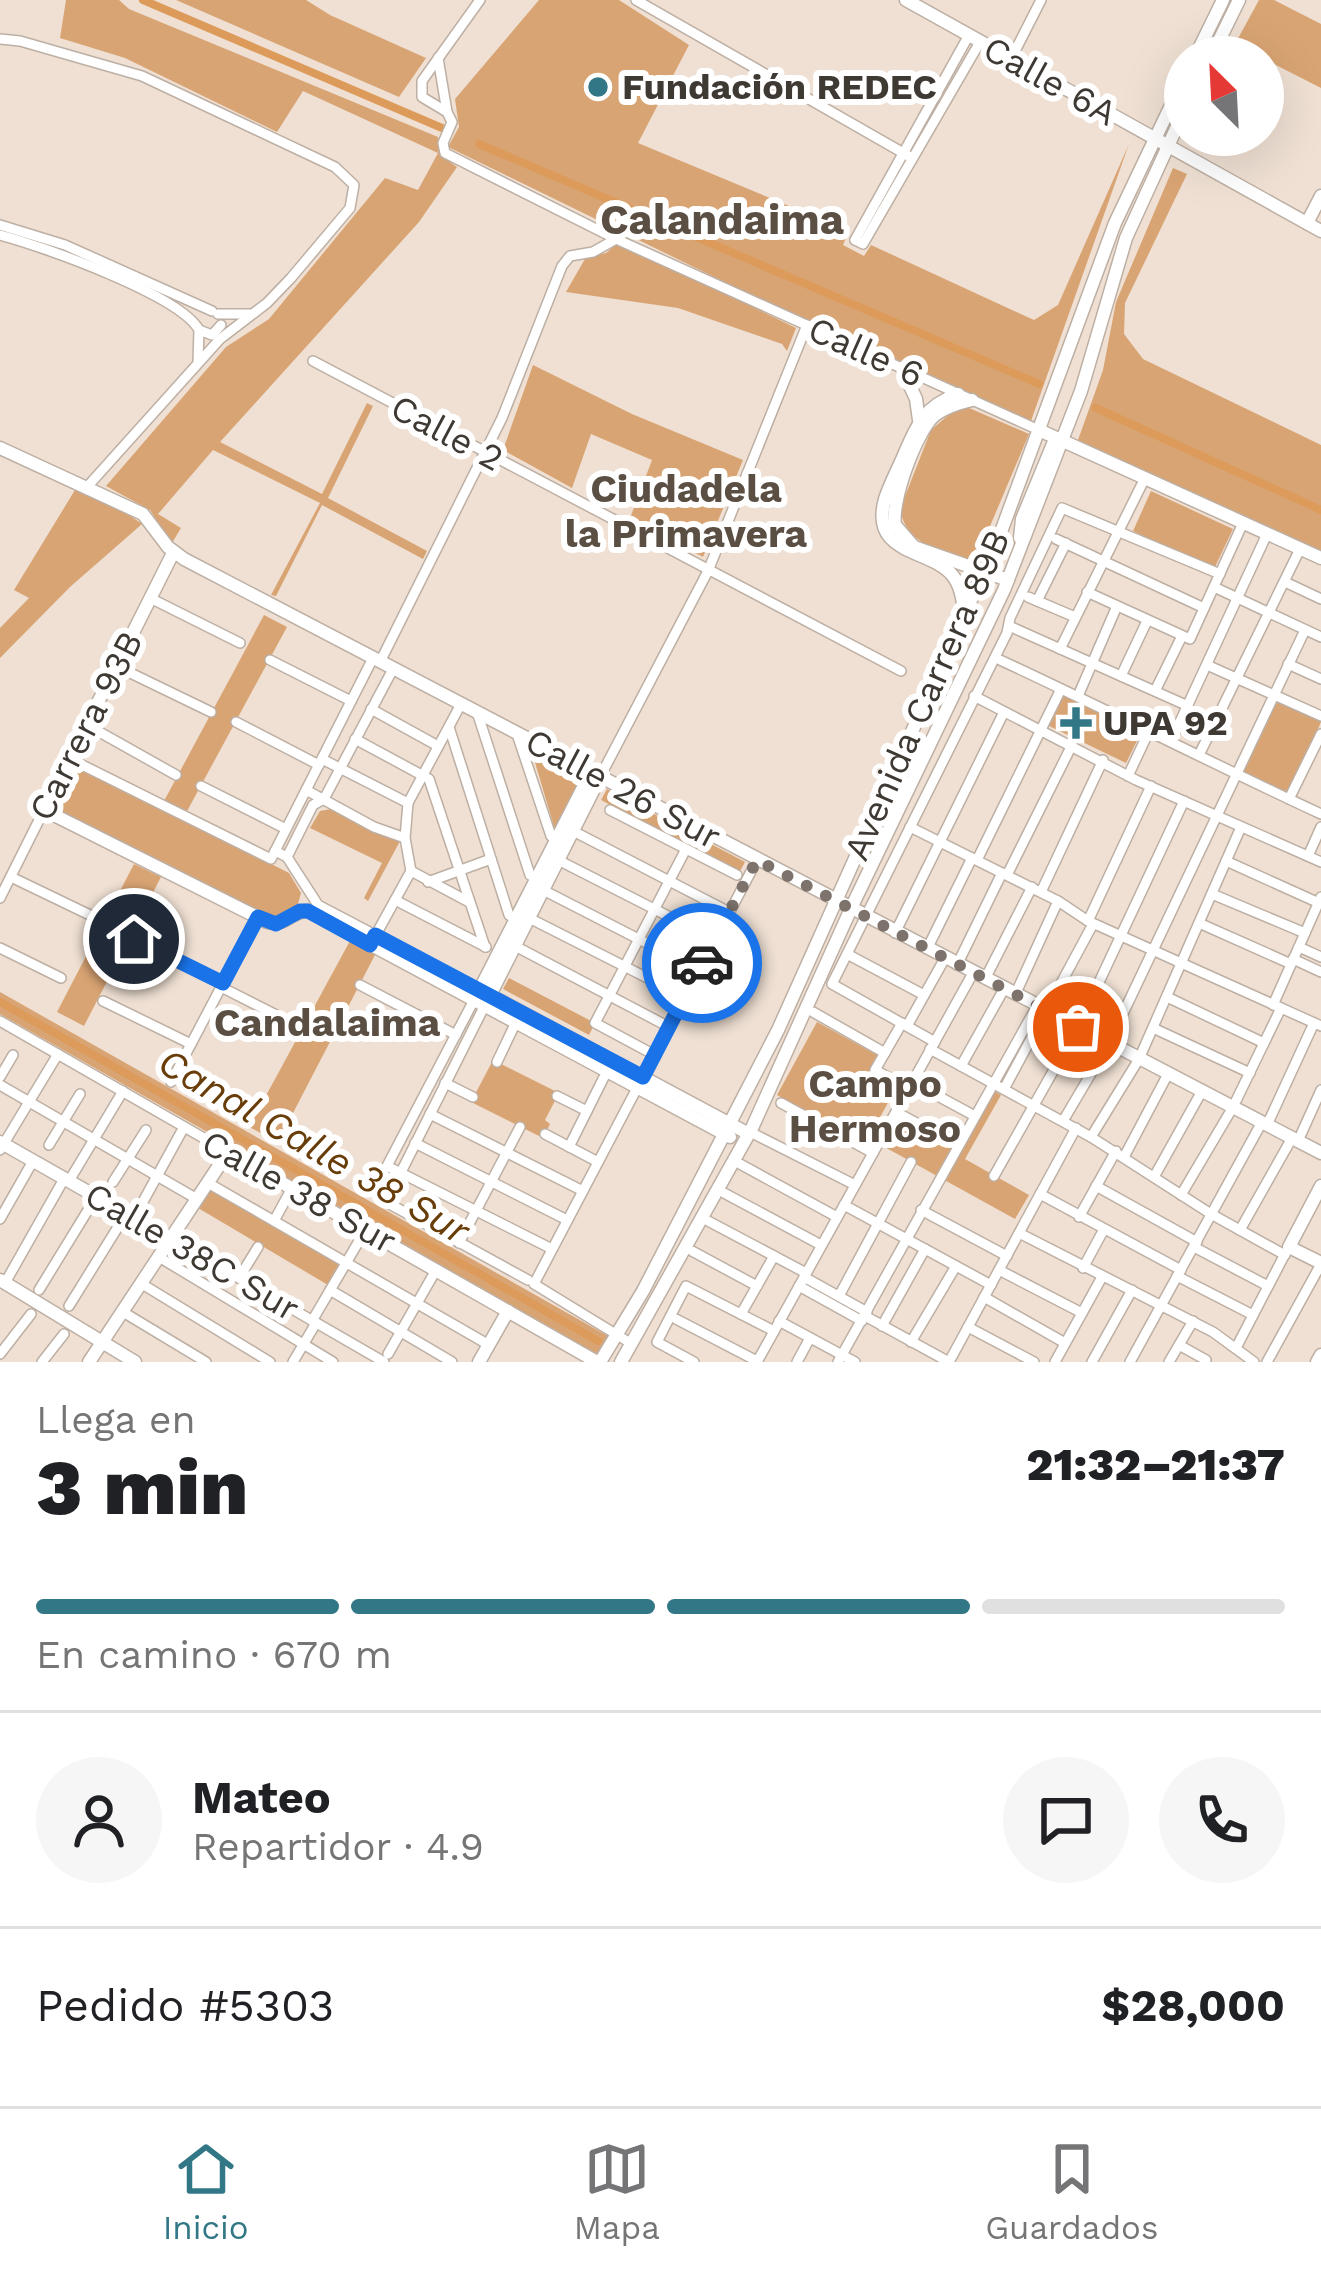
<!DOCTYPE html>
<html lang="es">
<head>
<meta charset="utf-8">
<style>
	body { margin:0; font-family:"Work Sans",sans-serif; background:#f6f6f6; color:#202124; height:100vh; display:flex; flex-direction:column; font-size:45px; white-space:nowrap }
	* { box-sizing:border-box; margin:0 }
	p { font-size:39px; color:#757577 }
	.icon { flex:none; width:66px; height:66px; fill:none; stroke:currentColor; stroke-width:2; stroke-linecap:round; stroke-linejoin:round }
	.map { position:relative; height:1362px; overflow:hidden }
	.side { display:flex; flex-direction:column; background:#fff; flex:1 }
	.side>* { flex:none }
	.needle { width:78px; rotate:336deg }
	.controls { position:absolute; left:1164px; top:36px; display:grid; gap:24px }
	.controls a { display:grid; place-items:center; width:120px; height:120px; border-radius:50%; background:#fff; box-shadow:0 12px 48px #0002; font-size:60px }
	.pin { position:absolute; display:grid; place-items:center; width:102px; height:102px; color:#fff; margin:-51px; border:6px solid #fff; border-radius:50%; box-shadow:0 3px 12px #0007 }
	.courier { position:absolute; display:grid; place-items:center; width:120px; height:120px; margin:-60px; border:9px solid #1a73e8; border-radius:50%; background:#fff; color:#222; box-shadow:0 3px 15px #0007 }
	.head em { font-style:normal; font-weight:800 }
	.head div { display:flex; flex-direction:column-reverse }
	.head { display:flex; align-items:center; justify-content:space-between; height:204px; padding:0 36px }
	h1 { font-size:78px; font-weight:800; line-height:90px }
	.bar { display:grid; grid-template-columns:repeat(4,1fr); gap:18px 12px; align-content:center; height:144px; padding:0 36px }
	.bar i { height:15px; border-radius:9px; background:#e0e0e0 }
	.bar .active { background:#327785 }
	.bar p { grid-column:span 4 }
	.line { display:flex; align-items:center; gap:30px; padding:0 36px; border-top:3px solid #e0e0e0 }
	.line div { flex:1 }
	.round { display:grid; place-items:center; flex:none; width:126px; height:126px; border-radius:63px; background:#f6f6f6 }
	.tab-bar { display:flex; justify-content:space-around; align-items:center; height:168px; border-top:3px solid #e0e0e0; background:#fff; font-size:33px; color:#757577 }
	.tab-bar a { display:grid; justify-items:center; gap:6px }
	.tab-bar .active { color:#327785 }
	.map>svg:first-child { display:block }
	.green { fill:#d9a473 }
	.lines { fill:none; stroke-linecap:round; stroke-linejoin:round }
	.canal { stroke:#dd9b5b; stroke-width:8 }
	.street-casing { stroke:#bdafa3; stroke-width:12 }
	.secondary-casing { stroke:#bdafa3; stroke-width:15 }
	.street { stroke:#fff; stroke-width:9 }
	.secondary { stroke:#fff; stroke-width:12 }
	.done { stroke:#7d736c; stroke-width:12; stroke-dasharray:0 21.6 }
	.route { stroke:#1a73e8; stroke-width:15 }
	.poi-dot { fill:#327785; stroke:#fff; stroke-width:4.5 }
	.labels { text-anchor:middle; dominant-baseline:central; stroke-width:12; stroke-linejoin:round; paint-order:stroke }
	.street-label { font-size:36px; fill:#3f3934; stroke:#fff }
	.poi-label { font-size:36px; font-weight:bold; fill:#3f3934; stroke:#fff; text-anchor:start }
	.neighbourhood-label { font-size:39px; font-weight:bold; fill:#5b4f44; stroke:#fff }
	.water-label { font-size:39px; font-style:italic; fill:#683d09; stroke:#fff }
	.quarter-label { font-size:42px; font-weight:bold; fill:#5b4f44; stroke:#fff }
</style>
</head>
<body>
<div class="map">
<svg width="1321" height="1362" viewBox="0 0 1321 1362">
	<rect width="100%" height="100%" fill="#efe0d3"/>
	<g class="green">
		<path d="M 66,0 L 119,0 L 129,9 L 438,137 L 439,154 L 457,167 L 419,222 L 220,442 L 322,494 L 367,403 L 373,406 L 328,498 L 427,551 L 423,559 L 322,505 L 276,596 L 271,595 L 320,503 L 213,450 L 158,514 L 181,528 L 172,543 L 150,510 L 106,486 L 226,347 L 269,319 L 385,178 L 418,190 L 438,153 L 303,91 L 277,132 L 125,58 L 60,38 Z"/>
		<path d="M 176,0 L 306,0 L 330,15 L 426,58 L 399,97 Z"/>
		<path d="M 539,0 L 619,0 L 689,45 L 638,143 L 849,231 L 843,245 L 864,256 L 871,245 L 1034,320 L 1058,305 L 1129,144 L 1031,421 L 745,292 L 448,147 L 459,127 L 455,99 Z"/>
		<path d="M 1259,0 L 1274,0 L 1321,24 L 1321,88 L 1235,44 Z"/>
		<path d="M 1173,168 L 1187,174 L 1125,303 L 1124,334 L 1143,359 L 1321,445 L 1321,553 L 1078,440 L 1103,370 L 1116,302 Z"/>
		<path d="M 619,242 L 796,328 L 787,351 L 782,344 L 678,308 L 566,292 L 586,257 L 606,253 Z"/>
		<path d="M 533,365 L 632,414 L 743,460 L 703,557 L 630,518 L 652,460 L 591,434 L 572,488 L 503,450 Z"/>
		<path d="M 967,407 L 1029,434 L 974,564 C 944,552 906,546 900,509 L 931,430 L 952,412 Z"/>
		<path d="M 75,490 L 122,510 L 142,524 L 70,587 L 0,658 L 0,628 L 29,598 L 14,590 Z"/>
		<path d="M 1151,491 L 1233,529 L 1214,569 L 1133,531 Z"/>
		<path d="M 264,615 L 287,627 L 186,813 L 164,801 Z"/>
		<path d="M 1062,695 L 1141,733 L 1126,763 L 1047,725 Z"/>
		<path d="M 1277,701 L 1321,722 L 1290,795 L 1243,773 Z"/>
		<path d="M 531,749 L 584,778 L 555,830 Z"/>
		<path d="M 73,764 L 289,873 L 301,893 L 296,911 L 275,921 L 50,809 Z"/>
		<path d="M 607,789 L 745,862 L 739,873 L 601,800 Z"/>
		<path d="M 331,809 L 400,841 L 368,901 L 364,898 L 382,863 L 310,828 L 320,811 Z"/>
		<path d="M 134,864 L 161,877 L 84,1026 L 57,1012 Z"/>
		<path d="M 351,939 L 376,953 L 278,1142 L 249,1127 Z"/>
		<path d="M 509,978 L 595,1023 L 589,1035 L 503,989 Z"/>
		<path d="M 0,992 L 608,1336 L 597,1354 L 0,1014 Z"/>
		<path d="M 817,1022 L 879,1056 L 869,1074 L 896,1088 L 866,1143 L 777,1095 Z"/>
		<path d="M 493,1060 L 559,1093 L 545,1120 L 550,1124 L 543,1138 L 471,1102 Z"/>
		<path d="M 989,1088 L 1001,1095 L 965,1159 L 1029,1195 L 1015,1219 L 881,1145 L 898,1116 L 955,1146 Z"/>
		<path d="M 211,1187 L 341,1264 L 328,1285 L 198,1208 Z"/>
	</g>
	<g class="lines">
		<g class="canal">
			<path d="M 143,0 L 442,128"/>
			<path d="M 479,144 L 1039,384"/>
			<path d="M 1096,408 L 1321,510"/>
			<path d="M 0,1002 L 598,1341"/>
		</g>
		<defs>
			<g id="street">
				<path d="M 480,0 L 422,81 L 422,97 L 447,112 L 452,122 L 443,143 L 445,153 L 616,239 L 1041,431"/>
				<path d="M 636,0 L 912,158"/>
				<path d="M 0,39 L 20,41 L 142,76 L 335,167 L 354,185 L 350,208 L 291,278 L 267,303 L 220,339 L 87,487"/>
				<path d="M 438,58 L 447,112"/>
				<path d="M 1011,59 L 1041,0"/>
				<path d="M 0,225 L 65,245 L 212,311"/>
				<path d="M 0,235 C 42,246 180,295 199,330 L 198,362"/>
				<path d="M 855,240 L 863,244 L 980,42"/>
				<path d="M 855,240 L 969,35"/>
				<path d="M 218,314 L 250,314"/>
				<path d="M 199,330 L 212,335 L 221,325"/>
				<path d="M 313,361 L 901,671"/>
				<path d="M 1056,539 L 1204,608"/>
				<path d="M 1285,582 L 1321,599"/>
				<path d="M 1214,587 L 1321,637"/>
				<path d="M 1087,592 L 1190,639 L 1243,523"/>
				<path d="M 1028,597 L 1075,617"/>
				<path d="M 150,598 L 240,643"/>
				<path d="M 1037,601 L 1066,543"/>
				<path d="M 1009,626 L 1188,706"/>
				<path d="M 1060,649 L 1145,478"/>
				<path d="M 270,660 L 351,701"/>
				<path d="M 1000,660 C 1108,710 1213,764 1321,814"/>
				<path d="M 380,662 L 502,418 L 562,266 L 570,256 L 593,252 L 616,239"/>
				<path d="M 1288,664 L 1321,679"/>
				<path d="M 1207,665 L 1321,716"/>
				<path d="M 116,666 L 211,712"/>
				<path d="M 1121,676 L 1147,621"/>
				<path d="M 1155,691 L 1182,636"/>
				<path d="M 974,696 L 1136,780 L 1321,862"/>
				<path d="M 1078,696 L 1117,606"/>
				<path d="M 371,709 L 438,746"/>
				<path d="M 477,712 L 530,875 L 537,878"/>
				<path d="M 236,722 L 319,765"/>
				<path d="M 87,725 L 176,775"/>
				<path d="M 449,727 L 509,915 L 516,919"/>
				<path d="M 517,734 L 551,836 L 557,839"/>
				<path d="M 355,739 L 429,779 L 485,947"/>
				<path d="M 1172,739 L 1267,534"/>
				<path d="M 1199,755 L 1300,549"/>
				<path d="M 70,759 L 271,859 L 373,658"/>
				<path d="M 322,759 L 408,803"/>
				<path d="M 1128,776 L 1150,729"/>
				<path d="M 600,777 L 708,571 L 807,325"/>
				<path d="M 201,786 L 286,829"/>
				<path d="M 306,790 L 374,827 L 405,838"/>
				<path d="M 1289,799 L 1321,734"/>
				<path d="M 610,810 L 737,875"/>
				<path d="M 910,827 L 1058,901 L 1088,921 L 1321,1026"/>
				<path d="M 573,831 L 729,912"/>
				<path d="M 275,851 L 287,857 L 318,905 L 480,990"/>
				<path d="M 1308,856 L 1321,827"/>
				<path d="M 287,857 L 313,805 L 324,799 L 393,669"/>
				<path d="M 558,860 L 715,940"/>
				<path d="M 977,860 L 1061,689"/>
				<path d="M 1226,861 L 1319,903"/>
				<path d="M 411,871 L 405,838 L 408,803 L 461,704"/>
				<path d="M 411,871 L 469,902"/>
				<path d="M 1007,875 L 1072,745"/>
				<path d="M 11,877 L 92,916"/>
				<path d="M 428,882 L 491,859"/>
				<path d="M 543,890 L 699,970"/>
				<path d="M 1041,892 L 1103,760"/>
				<path d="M 1212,894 L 1305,933"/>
				<path d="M 0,898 L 44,810"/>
				<path d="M 395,900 L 486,947"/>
				<path d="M 529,918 L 685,997"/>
				<path d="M 1088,921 L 1151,786"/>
				<path d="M 1199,923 L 1291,964"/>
				<path d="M 895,933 L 1004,712"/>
				<path d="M 134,939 L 223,983"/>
				<path d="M 373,940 L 411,871"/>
				<path d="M 515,946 L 669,1027"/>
				<path d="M 1299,947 L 1321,957"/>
				<path d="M 0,948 L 61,978"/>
				<path d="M 927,949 L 972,858"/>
				<path d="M 847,954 L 924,995"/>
				<path d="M 1293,959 L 1321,972"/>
				<path d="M 957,965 L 1002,873"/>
				<path d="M 985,979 L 1032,887"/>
				<path d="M 360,985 L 456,1035"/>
				<path d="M 221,987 L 294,1024"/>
				<path d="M 1015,995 L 1058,901"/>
				<path d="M 1167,997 L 1264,1043"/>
				<path d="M 474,1000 L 387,1166 L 552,1249"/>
				<path d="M 103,1001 L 191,1044"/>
				<path d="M 485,1005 L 386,1202 L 528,1280"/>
				<path d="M 1273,1005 L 1321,897"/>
				<path d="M 813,1012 L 885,1053"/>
				<path d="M 0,1021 L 228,1152"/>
				<path d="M 902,1023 L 875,1070 L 909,1088"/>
				<path d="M 907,1026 L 945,958"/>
				<path d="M 1153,1028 L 1250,1073"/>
				<path d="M 935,1042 L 832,984 L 1007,633 L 1010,618 L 1062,508 L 1220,574"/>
				<path d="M 930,1049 L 1091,1137 L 1211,1214 L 1285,1255"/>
				<path d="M 649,1052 L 595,1023 L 686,849"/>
				<path d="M 497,1062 L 516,1022"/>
				<path d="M 961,1066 L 1004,989"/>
				<path d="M 0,1077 L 13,1055"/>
				<path d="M 171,1082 L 258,917"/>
				<path d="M 912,1082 L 973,1115"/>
				<path d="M 445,1083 L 473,1097"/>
				<path d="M 0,1085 L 197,1199"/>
				<path d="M 1004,1089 L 1093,924"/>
				<path d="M 557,1096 L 587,1111"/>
				<path d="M 781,1103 L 873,1153"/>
				<path d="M 896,1112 L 957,1145"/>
				<path d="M 430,1114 L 583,1191"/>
				<path d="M 1063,1121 L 1109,1043 L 1305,630"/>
				<path d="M 1267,1125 L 1314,1023"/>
				<path d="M 545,1134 L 598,1162"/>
				<path d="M 756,1135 L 855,1185"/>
				<path d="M 1091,1137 L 1139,1059 L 1241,827"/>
				<path d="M 1298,1141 L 1321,1090"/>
				<path d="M 415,1143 L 567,1220"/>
				<path d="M 49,1145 L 80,1094"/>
				<path d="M 569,1147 L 607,1071"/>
				<path d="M 0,1150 L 58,1054"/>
				<path d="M 1124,1157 L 1168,1074"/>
				<path d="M 740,1164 L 837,1217"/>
				<path d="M 994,1176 L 1078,1027 L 1184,801"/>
				<path d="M 1154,1177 L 1202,1091"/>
				<path d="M 69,1181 L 123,1091"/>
				<path d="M 113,1182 L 146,1130"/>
				<path d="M 208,1183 L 489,1345"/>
				<path d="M 1096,1186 L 1197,1242"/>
				<path d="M 724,1193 L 821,1245"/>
				<path d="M 1040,1194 L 1181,1270"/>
				<path d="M 1181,1195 L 1233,1107 L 1281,1008"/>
				<path d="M 844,1205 L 991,1285"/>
				<path d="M 921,1210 L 1007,1256"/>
				<path d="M 1079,1217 L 1116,1151"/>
				<path d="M 134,1218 L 184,1127"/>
				<path d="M 0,1219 L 33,1161"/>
				<path d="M 274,1221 L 292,1188"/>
				<path d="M 708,1221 L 806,1273"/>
				<path d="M 1240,1230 L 1292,1138"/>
				<path d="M 1019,1233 L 1213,1332 L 1254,1362"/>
				<path d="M 171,1239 L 384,1362"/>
				<path d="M 459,1243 L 520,1127"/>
				<path d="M 1194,1247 L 1268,1286"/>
				<path d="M 692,1251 L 757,1286"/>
				<path d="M 159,1257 L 333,1362"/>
				<path d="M 1083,1268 L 1103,1231"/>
				<path d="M 999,1270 L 1082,1313"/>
				<path d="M 1177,1276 L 1253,1315"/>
				<path d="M 804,1277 L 867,1312"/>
				<path d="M 239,1278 L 258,1247"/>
				<path d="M 5,1283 L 64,1179"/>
				<path d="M 142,1284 L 270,1362"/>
				<path d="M 799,1286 L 862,1321"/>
				<path d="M 39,1290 L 96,1197"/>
				<path d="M 330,1290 L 452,1362"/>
				<path d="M 839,1296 L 911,1162"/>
				<path d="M 984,1297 L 1065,1343"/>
				<path d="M 69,1306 L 126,1214"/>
				<path d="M 123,1312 L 206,1362"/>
				<path d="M 741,1314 L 774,1256"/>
				<path d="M 865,1316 L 949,1362"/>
				<path d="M 676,1319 L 757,1361"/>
				<path d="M 312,1321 L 366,1229"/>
				<path d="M 779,1321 L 855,1362"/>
				<path d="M 882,1326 L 925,1249"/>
				<path d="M 968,1327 L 1034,1362"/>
				<path d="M 911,1342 L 956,1266"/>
				<path d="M 632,1344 L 534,1284 L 757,860"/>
				<path d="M 1179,1345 L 1206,1360"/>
				<path d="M 1236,1348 L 1286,1252"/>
				<path d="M 0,1354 L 31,1314"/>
				<path d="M 388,1354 L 436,1270"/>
				<path d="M 42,1362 L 64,1334"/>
				<path d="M 293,1362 L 316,1323"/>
				<path d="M 694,1362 L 657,1342 L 686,1286 L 774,1331"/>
				<path d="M 757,1362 L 973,973"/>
				<path d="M 797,1362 L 810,1338"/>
				<path d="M 838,1362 L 1037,1006"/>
				<path d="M 949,1362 L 1076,1128"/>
				<path d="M 1055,1362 L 1102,1277"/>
				<path d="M 1092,1362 L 1132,1290"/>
				<path d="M 1130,1362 L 1262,1122"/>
				<path d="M 1169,1362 L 1193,1321"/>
				<path d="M 1267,1362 L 1321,1264"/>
			</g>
			<g id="secondary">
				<path d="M 906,0 L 1321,231"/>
				<path d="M 1195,57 L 1223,0"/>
				<path d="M 1211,57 L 1239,0"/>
				<path d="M 1307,223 L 1321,196"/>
				<path d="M 902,368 L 916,399 L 919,420"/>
				<path d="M 958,394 C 925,406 917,424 904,455 C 898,469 890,484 885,499 C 869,556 931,548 953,576 C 961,586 963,600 964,612"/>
				<path d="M 972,400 C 959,403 946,407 935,415 C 916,431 891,501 895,525 L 914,547 L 1008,580"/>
				<path d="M 1041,431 L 1321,558"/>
				<path d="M 0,448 L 143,514 L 168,547 L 184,559 L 1321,1153"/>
				<path d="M 1020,538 L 1022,519 L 1053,444"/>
				<path d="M 173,553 L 44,810 L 267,922 C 286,927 292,910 308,911 L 730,1137"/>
				<path d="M 480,990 L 749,1134"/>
				<path d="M 478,993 L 591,772"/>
				<path d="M 488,999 L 600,777"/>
				<path d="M 0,1142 L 171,1239"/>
				<path d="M 1321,1186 L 1289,1247 L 1321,1263"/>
				<path d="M 0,1280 L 135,1362"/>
				<path d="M 89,1362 L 228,1152 L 597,1362"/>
				<path d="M 479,1362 L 508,1311"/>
				<path d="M 600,1362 L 643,1291 L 778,1030 L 998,540 L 1115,223 L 1185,76"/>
				<path d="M 621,1362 L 752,1128 L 854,902 L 1004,590 L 1081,391 L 1126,238 L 1185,109"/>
				<path d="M 1317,1362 L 1321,1355"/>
			</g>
		</defs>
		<use href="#street" class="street-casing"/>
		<use href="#secondary" class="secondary-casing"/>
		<use href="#street" class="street"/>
		<use href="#secondary" class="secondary"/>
	</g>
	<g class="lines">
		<path class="done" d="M 702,963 L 757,860 L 1078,1027"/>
		<path class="route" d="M 134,939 L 223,983 L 258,917 L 276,924 L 300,911 L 308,911 L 370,945 L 375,935 L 643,1077 L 702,963"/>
	</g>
	<g class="poi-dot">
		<circle cx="598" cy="87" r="12"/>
		<path d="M1070 705h12v12h12v12h-12v12h-12v-12h-12v-12h12z"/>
	</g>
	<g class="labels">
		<g class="street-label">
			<text transform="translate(1050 81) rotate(29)">Calle 6A</text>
			<text transform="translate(866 352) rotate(24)">Calle 6</text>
			<text transform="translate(447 433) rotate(28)">Calle 2</text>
			<text transform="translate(927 695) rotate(-66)">Avenida Carrera 89B</text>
			<text transform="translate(86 726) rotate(-63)">Carrera 93B</text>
			<text transform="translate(623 789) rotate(28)">Calle 26 Sur</text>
			<text transform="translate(299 1192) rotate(29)">Calle 38 Sur</text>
			<text transform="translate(192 1252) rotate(30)">Calle 38C Sur</text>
		</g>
		<g class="poi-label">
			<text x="622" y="87">Fundación REDEC</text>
			<text x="1103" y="723">UPA 92</text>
		</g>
		<g class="neighbourhood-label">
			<text x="686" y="488">Ciudadela<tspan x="686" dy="45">la Primavera</tspan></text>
			<text x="327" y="1022">Candalaima</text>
			<text x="875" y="1083">Campo<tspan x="875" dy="45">Hermoso</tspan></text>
		</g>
		<g class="water-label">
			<text transform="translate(314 1146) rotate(30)">Canal Calle 38 Sur</text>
		</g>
		<g class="quarter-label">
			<text x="722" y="219">Calandaima</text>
		</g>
	</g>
</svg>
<div class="controls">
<a><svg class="needle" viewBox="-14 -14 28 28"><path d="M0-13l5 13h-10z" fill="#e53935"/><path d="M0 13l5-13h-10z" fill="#757577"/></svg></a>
</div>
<div class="pin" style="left:1078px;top:1027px;background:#ea580c"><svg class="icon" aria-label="bag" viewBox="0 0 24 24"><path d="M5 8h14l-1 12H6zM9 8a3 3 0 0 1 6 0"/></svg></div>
<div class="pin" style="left:134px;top:939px;background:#1f2937"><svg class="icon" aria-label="home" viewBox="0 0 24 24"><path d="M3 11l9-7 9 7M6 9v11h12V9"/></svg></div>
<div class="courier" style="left:702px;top:963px"><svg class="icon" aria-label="car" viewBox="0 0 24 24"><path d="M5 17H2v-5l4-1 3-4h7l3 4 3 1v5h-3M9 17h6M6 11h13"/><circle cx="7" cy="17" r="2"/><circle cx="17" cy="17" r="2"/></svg></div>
</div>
<section class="side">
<div class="head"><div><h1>3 min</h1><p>Llega en</p></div><em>21:32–21:37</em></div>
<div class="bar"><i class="active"></i><i class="active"></i><i class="active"></i><i></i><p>En camino · 670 m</p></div>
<div class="line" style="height:216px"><a class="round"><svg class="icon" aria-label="person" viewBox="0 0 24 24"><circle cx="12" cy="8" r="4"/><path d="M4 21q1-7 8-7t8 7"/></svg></a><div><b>Mateo</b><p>Repartidor · 4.9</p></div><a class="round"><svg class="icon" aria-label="chat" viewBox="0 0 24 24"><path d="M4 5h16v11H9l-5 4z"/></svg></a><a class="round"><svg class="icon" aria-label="phone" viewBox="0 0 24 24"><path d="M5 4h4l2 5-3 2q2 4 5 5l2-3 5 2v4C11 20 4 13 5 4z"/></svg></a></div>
<div class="line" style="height:156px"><div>Pedido #5303</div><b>$28,000</b></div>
</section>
<nav class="tab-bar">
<a class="active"><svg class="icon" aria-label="home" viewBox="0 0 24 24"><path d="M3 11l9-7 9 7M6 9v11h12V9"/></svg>Inicio</a>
<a><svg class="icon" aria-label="map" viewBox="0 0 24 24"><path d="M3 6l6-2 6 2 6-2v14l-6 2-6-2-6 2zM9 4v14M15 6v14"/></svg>Mapa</a>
<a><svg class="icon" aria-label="saved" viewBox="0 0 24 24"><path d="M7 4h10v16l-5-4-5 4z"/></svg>Guardados</a>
</nav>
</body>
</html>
